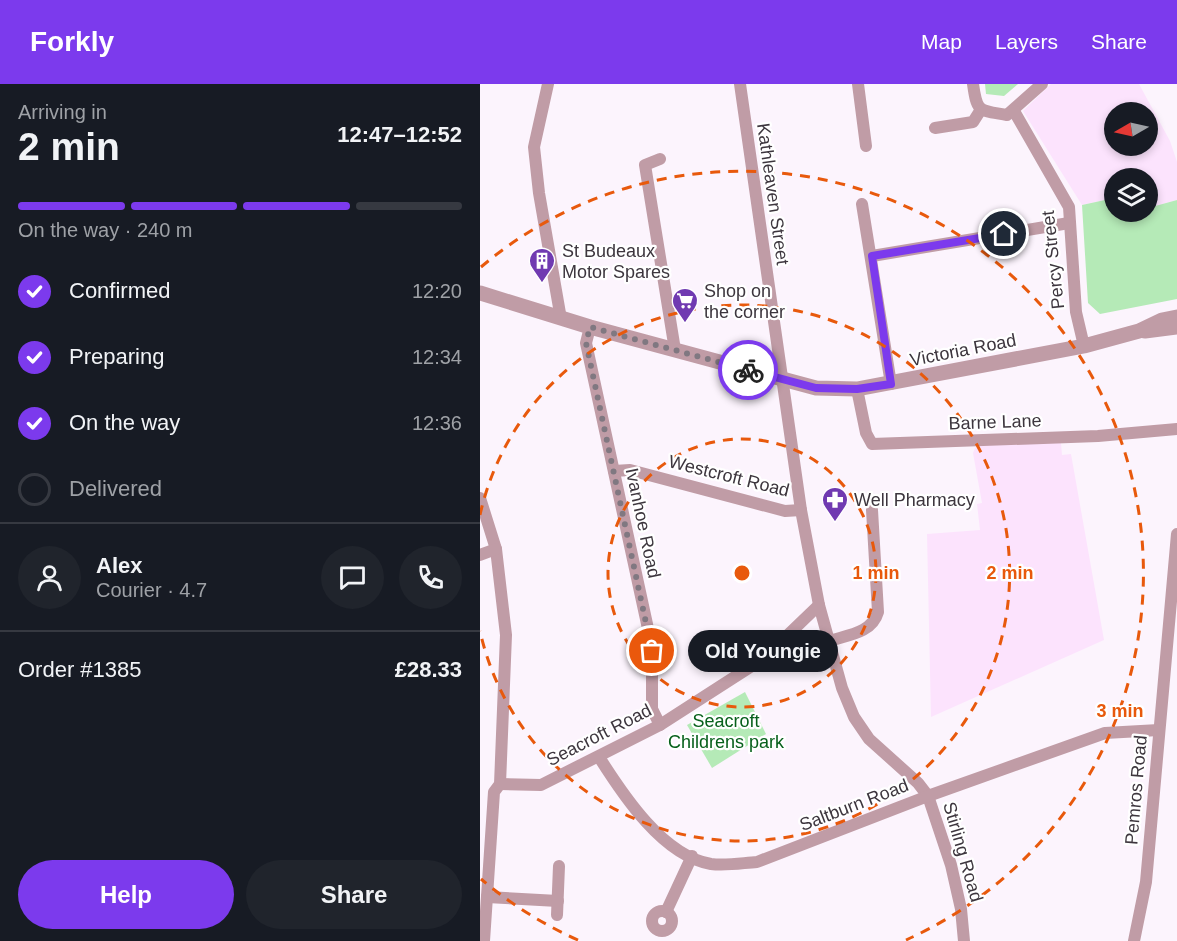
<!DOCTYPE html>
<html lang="en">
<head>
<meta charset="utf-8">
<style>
	body { margin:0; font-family:Arial,sans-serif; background:#20242c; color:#f1f3f6; height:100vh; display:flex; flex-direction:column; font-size:22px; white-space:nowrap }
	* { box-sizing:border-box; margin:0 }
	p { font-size:20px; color:#9ea1a6 }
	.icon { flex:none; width:33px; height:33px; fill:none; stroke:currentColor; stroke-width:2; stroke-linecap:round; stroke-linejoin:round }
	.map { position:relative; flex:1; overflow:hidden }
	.details { display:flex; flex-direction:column; background:#171b24; width:480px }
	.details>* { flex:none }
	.needle { width:39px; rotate:261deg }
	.fabs { position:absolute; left:624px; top:18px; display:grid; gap:12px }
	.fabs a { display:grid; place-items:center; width:54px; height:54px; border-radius:50%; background:#171b24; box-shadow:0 3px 9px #0003; font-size:30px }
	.pin { position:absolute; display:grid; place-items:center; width:51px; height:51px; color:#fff; margin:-26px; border:3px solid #fff; border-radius:50%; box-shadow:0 2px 6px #0007 }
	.courier { position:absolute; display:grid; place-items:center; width:60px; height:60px; margin:-30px; border:4px solid #7c3aed; border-radius:50%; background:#fff; color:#222; box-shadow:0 2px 8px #0007 }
	.bubble { position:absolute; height:42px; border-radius:21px; background:#171b24; box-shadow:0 3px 9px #0003; font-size:20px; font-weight:700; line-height:42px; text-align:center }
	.head em { font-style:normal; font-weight:700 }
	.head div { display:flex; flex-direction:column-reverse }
	.head { display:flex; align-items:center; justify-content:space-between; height:102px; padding:0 18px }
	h1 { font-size:39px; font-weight:700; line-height:45px }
	.bar { display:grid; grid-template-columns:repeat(4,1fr); gap:9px 6px; align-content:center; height:72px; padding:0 18px }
	.bar i { height:8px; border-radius:4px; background:#363941 }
	.bar .active { background:#7c3aed }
	.bar p { grid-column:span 4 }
	.line { display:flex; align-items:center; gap:15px; padding:0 18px; border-top:2px solid #363941 }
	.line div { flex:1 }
	.round { display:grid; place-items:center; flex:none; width:63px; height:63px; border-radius:32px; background:#20242c }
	ol { padding:0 18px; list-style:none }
	li { display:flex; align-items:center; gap:18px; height:66px }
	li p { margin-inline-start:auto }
	li .icon { padding:6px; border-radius:50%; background:#7c3aed; color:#fff; stroke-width:4 }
	li:last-child { color:#9ea1a6 }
	li i { width:33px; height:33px; border:3px solid #363941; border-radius:50% }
	.button { display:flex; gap:12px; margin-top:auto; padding:12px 18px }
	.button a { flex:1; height:69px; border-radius:36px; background:#7c3aed; color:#fff; font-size:24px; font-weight:700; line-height:69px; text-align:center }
	.button a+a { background:#20242c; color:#f1f3f6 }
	header { display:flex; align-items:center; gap:36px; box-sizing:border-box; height:84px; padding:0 30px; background:#7c3aed; color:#fff }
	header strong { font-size:28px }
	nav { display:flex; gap:33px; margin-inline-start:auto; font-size:21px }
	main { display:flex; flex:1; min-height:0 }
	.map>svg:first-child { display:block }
	.built { fill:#fce3fd; fill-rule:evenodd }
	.green { fill:#b5eab7 }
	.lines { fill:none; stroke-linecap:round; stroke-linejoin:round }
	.minor { stroke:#c09ca6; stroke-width:12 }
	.tertiary { stroke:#c09ca6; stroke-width:15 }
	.done { stroke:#807881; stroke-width:6; stroke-dasharray:0 10.8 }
	.route { stroke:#7c3aed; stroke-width:8 }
	.ring { fill:none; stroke:#e8590c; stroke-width:3; stroke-dasharray:10 8 }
	.labels { text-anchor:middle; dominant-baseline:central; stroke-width:4.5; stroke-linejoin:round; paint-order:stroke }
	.street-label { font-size:18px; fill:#3d363e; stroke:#fff }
	.poi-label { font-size:18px; fill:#3d363e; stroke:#fff; text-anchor:start }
	.park-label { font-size:18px; fill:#07601b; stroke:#fff }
	.centre { fill:#e8590c; stroke:#fff; stroke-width:3 }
	.ring-label { font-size:18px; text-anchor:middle; font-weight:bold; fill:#e8590c; stroke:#fff; stroke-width:4.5; stroke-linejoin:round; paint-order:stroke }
</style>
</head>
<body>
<header>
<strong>Forkly</strong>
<nav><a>Map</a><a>Layers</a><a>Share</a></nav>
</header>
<main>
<section class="details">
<div class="head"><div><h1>2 min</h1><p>Arriving in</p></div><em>12:47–12:52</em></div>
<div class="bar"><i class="active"></i><i class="active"></i><i class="active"></i><i></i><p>On the way · 240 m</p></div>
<ol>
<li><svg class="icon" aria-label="check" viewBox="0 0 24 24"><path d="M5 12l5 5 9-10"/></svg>Confirmed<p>12:20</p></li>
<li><svg class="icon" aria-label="check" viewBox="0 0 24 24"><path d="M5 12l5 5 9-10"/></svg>Preparing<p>12:34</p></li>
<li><svg class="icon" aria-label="check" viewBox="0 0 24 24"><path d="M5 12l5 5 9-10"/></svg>On the way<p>12:36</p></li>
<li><i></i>Delivered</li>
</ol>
<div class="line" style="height:108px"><a class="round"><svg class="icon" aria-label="person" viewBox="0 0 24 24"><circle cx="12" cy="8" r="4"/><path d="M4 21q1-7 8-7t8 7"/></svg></a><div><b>Alex</b><p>Courier · 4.7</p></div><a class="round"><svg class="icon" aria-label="chat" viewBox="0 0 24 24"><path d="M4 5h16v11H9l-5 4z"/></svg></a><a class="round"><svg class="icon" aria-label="phone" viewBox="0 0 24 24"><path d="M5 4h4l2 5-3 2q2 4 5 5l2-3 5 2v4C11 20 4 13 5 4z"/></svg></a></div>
<div class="line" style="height:78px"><div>Order #1385</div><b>£28.33</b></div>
<div class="button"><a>Help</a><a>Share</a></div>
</section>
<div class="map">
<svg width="697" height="857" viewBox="0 0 697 857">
	<rect width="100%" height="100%" fill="#fcf4fd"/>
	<g class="built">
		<path d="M 571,0 L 659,0 L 690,57 L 697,78 L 697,116 L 668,124 L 668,94 L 634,94 L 634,114 L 602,121 L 543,27 ZM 634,28 L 668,28 L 668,62 L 634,62 Z"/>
		<path d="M 581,359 L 582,371 L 591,370 L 624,556 L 451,633 L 447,450 L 500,446 L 497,420 L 502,419 L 493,369 L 495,364 L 501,360 Z"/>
	</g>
	<g class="green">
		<path d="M 505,0 L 538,0 L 524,12 L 506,10 Z"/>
		<path d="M 634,114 L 634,128 L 668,128 L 668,124 L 697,116 L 697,215 L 620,230 L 608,219 L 602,121 Z"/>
		<path d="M 265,608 L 286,650 L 232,684 L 207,641 Z"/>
	</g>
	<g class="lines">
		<g class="minor">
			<path d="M 68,0 L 54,63 L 59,109 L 81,235"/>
			<path d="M 260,0 L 321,426 L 339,521 L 362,604 L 374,633 L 389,655 L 438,699 L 448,712 L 471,781 L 481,825 L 484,857"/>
			<path d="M 378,0 L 386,62"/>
			<path d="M 493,0 C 497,29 499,26 527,31 L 562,0"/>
			<path d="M 534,27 L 589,123 L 596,228 L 604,262"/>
			<path d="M 455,44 L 493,38 L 500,27"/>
			<path d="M 180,75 L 165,81 L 195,266"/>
			<path d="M 382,120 L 411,300"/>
			<path d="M 392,172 L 589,139"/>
			<path d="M 110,243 L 106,259 L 167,540 L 172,567 L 172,625 L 180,641"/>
			<path d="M 377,305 L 386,349 L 392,360 L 618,352 L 697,345"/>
			<path d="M 134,387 L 150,386 L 305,427 L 321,426"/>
			<path d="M 0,414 L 16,465 L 26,551 L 20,700 L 14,708 L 4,857"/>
			<path d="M 0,471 L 16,465"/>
			<path d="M 349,557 C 368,551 392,549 398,528 L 392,426"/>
			<path d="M 119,673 C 143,711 183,772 231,780 C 246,782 262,779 277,778 L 448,712 L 625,649 L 679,646"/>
			<path d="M 20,700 L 61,701 L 180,641 L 284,574 L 339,521"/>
			<path d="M 7,813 L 78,817"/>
			<circle cx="182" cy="837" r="10"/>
			<path d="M 186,828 L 212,772"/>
			<path d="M 77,831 L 79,782"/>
			<path d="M 654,857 L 666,798 L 697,450"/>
		</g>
		<g class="tertiary">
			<path d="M 0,209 L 110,243 L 336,304 L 377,305 L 604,262 L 659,247 L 682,236 L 697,233"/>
			<path d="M 665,247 L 697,243"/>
		</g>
	</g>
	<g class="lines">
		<path class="done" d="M 172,567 L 106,259 L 110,243 L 268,286"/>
		<path class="route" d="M 268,286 L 336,304 L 377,305 L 411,300 L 392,172 L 524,150"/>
	</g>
	<g class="ring">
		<circle cx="262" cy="489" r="134"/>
		<path d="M0 431A268 268 0 1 1 0 547"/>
		<path d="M98 856A402 402 0 0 1 1 795M1 183A402 402 0 1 1 426 856"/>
	</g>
	<defs>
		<symbol id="building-pin" viewBox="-11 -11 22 30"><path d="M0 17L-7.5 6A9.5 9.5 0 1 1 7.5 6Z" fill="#703ab1" stroke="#fff"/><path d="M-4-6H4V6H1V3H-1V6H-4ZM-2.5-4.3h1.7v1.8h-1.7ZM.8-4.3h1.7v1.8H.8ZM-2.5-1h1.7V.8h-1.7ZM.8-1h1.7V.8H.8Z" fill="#fff"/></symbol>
		<symbol id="supermarket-pin" viewBox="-11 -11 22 30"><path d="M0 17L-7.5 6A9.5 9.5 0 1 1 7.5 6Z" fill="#703ab1" stroke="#fff"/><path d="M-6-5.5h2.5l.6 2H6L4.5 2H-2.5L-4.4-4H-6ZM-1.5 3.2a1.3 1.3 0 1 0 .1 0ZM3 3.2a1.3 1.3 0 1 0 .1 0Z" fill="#fff"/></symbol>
		<symbol id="pharmacy-pin" viewBox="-11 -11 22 30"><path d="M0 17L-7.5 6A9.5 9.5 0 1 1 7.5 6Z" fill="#703ab1" stroke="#fff"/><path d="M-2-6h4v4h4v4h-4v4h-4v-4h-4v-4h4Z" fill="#fff"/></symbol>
	</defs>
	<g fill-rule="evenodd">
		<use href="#building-pin" x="47" y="162" width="30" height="40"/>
		<use href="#supermarket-pin" x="190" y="202" width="30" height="40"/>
		<use href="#pharmacy-pin" x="340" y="401" width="30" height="40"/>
	</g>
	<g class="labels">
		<g class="street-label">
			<text transform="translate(293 110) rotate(82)">Kathleaven Street</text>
			<text transform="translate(573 176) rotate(-96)">Percy Street</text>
			<text transform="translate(483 266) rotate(-11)">Victoria Road</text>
			<text transform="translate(515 338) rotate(-2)">Barne Lane</text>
			<text transform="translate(249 392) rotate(14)">Westcroft Road</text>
			<text transform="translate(163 439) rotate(78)">Ivanhoe Road</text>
			<text transform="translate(119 651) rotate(-27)">Seacroft Road</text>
			<text transform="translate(656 706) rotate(-85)">Pemros Road</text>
			<text transform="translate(374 721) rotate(-21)">Saltburn Road</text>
			<text transform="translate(483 768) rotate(74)">Stirling Road</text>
		</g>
		<g class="poi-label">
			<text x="82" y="167">St Budeaux<tspan x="82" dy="21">Motor Spares</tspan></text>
			<text x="224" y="207">Shop on<tspan x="224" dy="21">the corner</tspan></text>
			<text x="374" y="416">Well Pharmacy</text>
		</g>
		<g class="park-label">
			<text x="246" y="637">Seacroft<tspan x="246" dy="21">Childrens park</tspan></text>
		</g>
	</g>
	<circle cx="262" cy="489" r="9" class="centre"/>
	<g class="ring-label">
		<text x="396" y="495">1 min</text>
		<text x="530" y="495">2 min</text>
		<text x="640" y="633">3 min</text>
	</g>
</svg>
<div class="fabs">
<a><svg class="needle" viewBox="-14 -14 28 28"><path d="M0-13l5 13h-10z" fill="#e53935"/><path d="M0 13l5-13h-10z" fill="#9ea1a6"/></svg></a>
<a><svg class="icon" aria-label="layers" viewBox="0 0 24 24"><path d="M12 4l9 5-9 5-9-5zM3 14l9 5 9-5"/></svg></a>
</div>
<div class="pin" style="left:172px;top:567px;background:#ea580c"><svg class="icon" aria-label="bag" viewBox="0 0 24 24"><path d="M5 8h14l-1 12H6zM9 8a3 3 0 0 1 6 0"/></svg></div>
<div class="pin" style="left:524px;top:150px;background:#1f2937"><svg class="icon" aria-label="home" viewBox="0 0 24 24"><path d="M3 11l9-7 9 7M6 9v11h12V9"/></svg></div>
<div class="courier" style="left:268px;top:286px"><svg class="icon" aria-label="bike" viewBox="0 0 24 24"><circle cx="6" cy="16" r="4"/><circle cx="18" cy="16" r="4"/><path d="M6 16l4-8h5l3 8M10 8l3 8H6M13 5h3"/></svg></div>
<div class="bubble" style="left:208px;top:546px;width:150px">Old Youngie</div>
</div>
</main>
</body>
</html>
